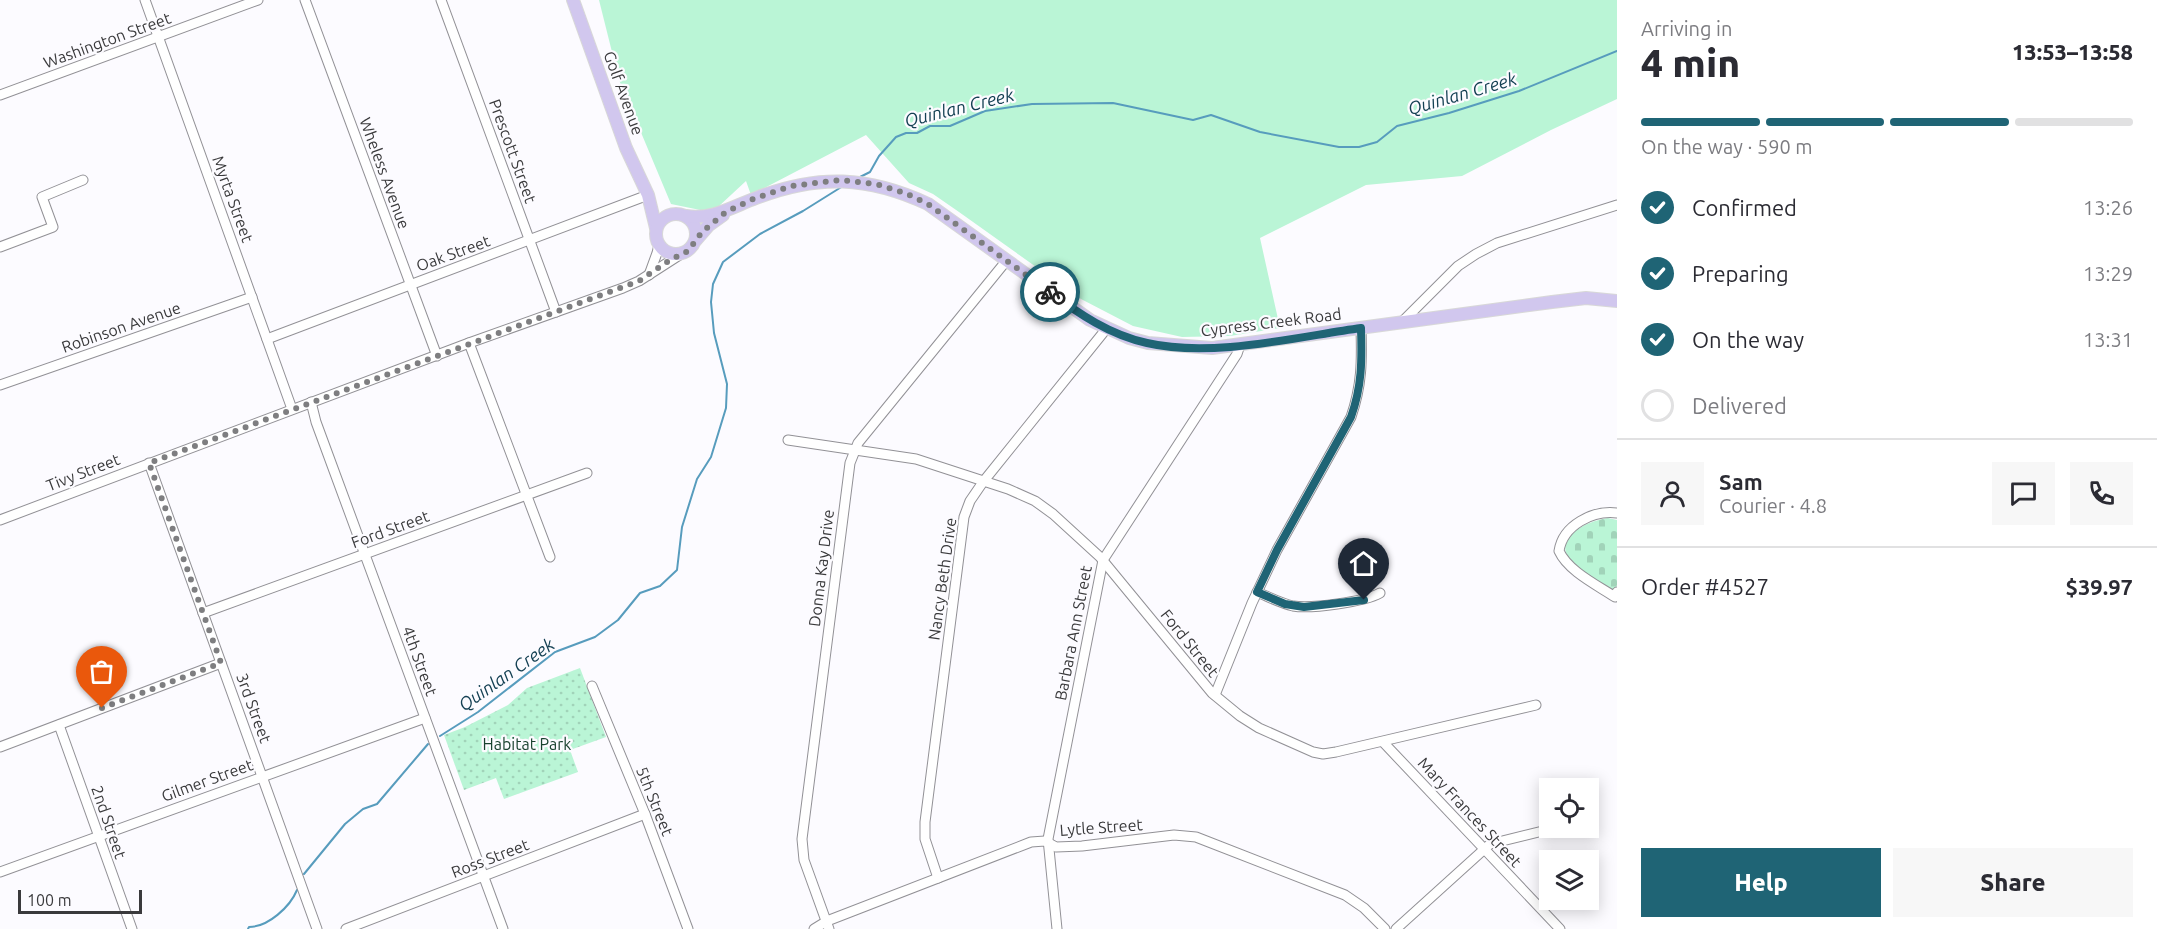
<!DOCTYPE html>
<html lang="en">
<head>
<meta charset="utf-8">
<style>
	body { margin:0; font-family:Ubuntu,sans-serif; background:#f7f7f7; color:#2b2b33; height:100vh; display:flex; flex-direction:column; font-size:22px; white-space:nowrap }
	* { box-sizing:border-box; margin:0 }
	p { font-size:20px; color:#7c7c81 }
	.icon { flex:none; width:33px; height:33px; fill:none; stroke:currentColor; stroke-width:2; stroke-linecap:round; stroke-linejoin:round }
	.map { position:relative; flex:1; overflow:hidden }
	.drawer { display:flex; flex-direction:column; background:#fff; width:540px }
	.drawer>* { flex:none }
	.buttons { position:absolute; left:1539px; top:778px; display:grid; gap:12px }
	.buttons a { display:grid; place-items:center; width:60px; height:60px; border-radius:0px; background:#fff; box-shadow:0 3px 15px #0003; font-size:30px }
	.scale { position:absolute; left:18px; bottom:15px; width:124px; box-sizing:border-box; padding-left:6px; border:3px solid #3a3a3c; border-top:0; font-size:16px; line-height:21px; white-space:nowrap; color:#3a3a3c; -webkit-text-stroke:4px #fcfbff; paint-order:stroke }
	.pin { position:absolute; display:grid; place-items:center; width:51px; height:51px; color:#fff; margin:-62px -26px; border-radius:50% 50% 50% 0; rotate:-45deg; box-shadow:0 0 6px #0007 }
	.pin .icon { rotate:45deg }
	.courier { position:absolute; display:grid; place-items:center; width:60px; height:60px; margin:-30px; border:4px solid #1f6475; border-radius:50%; background:#fff; color:#222; box-shadow:0 2px 8px #0007 }
	.head em { font-style:normal; font-weight:800 }
	.head div { display:flex; flex-direction:column-reverse }
	.head { display:flex; align-items:center; justify-content:space-between; height:102px; padding:0 24px }
	h1 { font-size:39px; font-weight:800; line-height:45px }
	.bar { display:grid; grid-template-columns:repeat(4,1fr); gap:9px 6px; align-content:center; height:72px; padding:0 24px }
	.bar i { height:8px; border-radius:4px; background:#e1e1e2 }
	.bar .active { background:#1f6475 }
	.bar p { grid-column:span 4 }
	.line { display:flex; align-items:center; gap:15px; padding:0 24px; border-top:2px solid #e1e1e2 }
	.line div { flex:1 }
	.round { display:grid; place-items:center; flex:none; width:63px; height:63px; border-radius:0px; background:#f7f7f7 }
	ol { padding:0 24px; list-style:none }
	li { display:flex; align-items:center; gap:18px; height:66px }
	li p { margin-inline-start:auto }
	li .icon { padding:6px; border-radius:50%; background:#1f6475; color:#fff; stroke-width:4 }
	li:last-child { color:#7c7c81 }
	li i { width:33px; height:33px; border:3px solid #e1e1e2; border-radius:50% }
	.action { display:flex; gap:12px; margin-top:auto; padding:12px 24px }
	.action a { flex:1; height:69px; border-radius:0px; background:#1f6475; color:#fff; font-size:24px; font-weight:800; line-height:69px; text-align:center }
	.action a+a { background:#f7f7f7; color:#2b2b33 }
	main { display:flex; flex:1; min-height:0 }
	.map>svg:first-child { display:block }
	.green { fill:#baf5d6 }
	.cemetery { fill:url(#cemetery-stones) }
	.park { fill:url(#park-dots) }
	.lines { fill:none; stroke-linecap:round; stroke-linejoin:round }
	.stream { stroke:#579cbd; stroke-width:2 }
	.minor-casing { stroke:#929196; stroke-width:11 }
	.major-casing { stroke:#d8d8d8; stroke-width:14 }
	.minor { stroke:#fff; stroke-width:9 }
	.major { stroke:#d1c7ee; stroke-width:12 }
	.done { stroke:#7e7e80; stroke-width:6; stroke-dasharray:0 10.8 }
	.route { stroke:#1f6475; stroke-width:8 }
	.labels { text-anchor:middle; dominant-baseline:central; stroke-width:4.5; stroke-linejoin:round; paint-order:stroke }
	.street-label { font-size:16px; fill:#3a3a3c; stroke:#fcfbff }
	.park-label { font-size:16px; fill:#19422f; stroke:#fcfbff }
	.water-label { font-size:18px; font-style:italic; fill:#144053; stroke:#fcfbff }
</style>
</head>
<body>
<main>
<div class="map">
<svg width="1617" height="929" viewBox="0 0 1617 929">
	<defs>
		<pattern id="cemetery-stones" width="16" height="16" patternUnits="userSpaceOnUse" patternTransform="scale(1.5)"><rect width="16" height="16" fill="#baf5d6"/><path d="M2 7V4a2 2 0 0 1 4 0v3zM10 15v-3a2 2 0 0 1 4 0v3z" fill="#a1d3b9"/></pattern>
		<pattern id="park-dots" width="8" height="8" patternUnits="userSpaceOnUse" patternTransform="scale(1.5)"><rect width="8" height="8" fill="#baf5d6"/><path d="M2 2h.1M6 6h.1" fill="none" stroke="#a1d3b9" stroke-width="1.8" stroke-linecap="round"/></pattern>
	</defs>
	<rect width="100%" height="100%" fill="#fcfbff"/>
	<path class="green" d="M 599,0 L 1617,0 L 1617,99 L 1551,130 L 1462,176 L 1366,185 L 1260,238 L 1280,328 L 1230,336 L 1182,337 L 1133,326 L 1081,299 L 959,212 L 933,194 L 909,183 L 866,135 L 751,195 L 746,181 L 718,207 L 705,211 L 671,204 L 619,80 Z"/>
	<path class="cemetery" d="M 1608,518 L 1617,520 L 1617,585 L 1614,593 C 1596,581 1546,557 1573,533 C 1583,524 1596,520 1608,518 Z"/>
	<path class="park" d="M 580,668 L 606,737 L 570,750 L 578,772 L 504,799 L 496,778 L 464,790 L 444,735 L 465,727 L 508,705 L 527,688 Z"/>
	<g class="lines">
		<g class="stream">
			<path d="M 858,178 L 870,172 L 879,156 L 896,137 L 906,133 L 917,133 L 930,126 L 950,126 L 985,111 L 1032,104 L 1113,103 L 1193,120 L 1211,115 L 1260,132 L 1339,147 L 1359,147 L 1377,142 L 1397,126 L 1449,113 L 1519,91 L 1617,51"/>
			<path d="M 440,736 L 478,712 L 555,652 L 595,637 L 618,620 L 640,593 L 660,586 L 677,570 L 682,527 L 697,479 L 711,457 L 726,408 L 727,384 L 714,333 L 711,302 L 713,284 L 723,262 L 760,234 L 803,211 L 843,186"/>
			<path d="M 304,874 L 345,824 L 363,809 L 377,804 L 428,744"/>
			<path d="M 248,929 L 249,927 C 268,927 290,907 297,890"/>
		</g>
		<defs>
			<g id="minor">
				<path d="M 145,0 L 292,409"/>
				<path d="M 305,0 L 437,356"/>
				<path d="M 441,0 L 556,312"/>
				<path d="M 0,95 L 258,0"/>
				<path d="M 0,247 L 53,227 L 42,197 L 83,180"/>
				<path d="M 649,275 L 657,253 L 659,245"/>
				<path d="M 1402,322 L 1458,266 L 1476,254 L 1497,243 L 1617,205"/>
				<path d="M 267,339 L 648,195"/>
				<path d="M 469,343 L 550,557"/>
				<path d="M 0,385 L 252,297"/>
				<path d="M 311,402 L 316,422 L 503,929"/>
				<path d="M 788,440 L 916,459 L 1008,489 L 1035,501 L 1053,514 L 1100,557 L 1212,693 L 1240,716 L 1259,728 L 1313,752 L 1323,754 L 1336,752 L 1536,705"/>
				<path d="M 149,463 L 317,929"/>
				<path d="M 1617,513 C 1593,510 1563,525 1559,551 C 1568,571 1597,585 1615,597 L 1617,592"/>
				<path d="M 0,520 L 469,343 L 623,288 L 639,281 L 681,254"/>
				<path d="M 1257,592 C 1269,597 1280,603 1293,606 C 1311,609 1364,602 1380,593"/>
				<path d="M 203,613 L 587,473"/>
				<path d="M 592,686 L 645,814 L 688,929"/>
				<path d="M 1215,695 L 1252,603 L 1277,550 L 1351,417 C 1362,385 1362,361 1361,328"/>
				<path d="M 59,725 L 132,929"/>
				<path d="M 1383,742 L 1560,929"/>
				<path d="M 0,747 L 221,663"/>
				<path d="M 0,872 L 425,718"/>
				<path d="M 938,878 L 925,839 L 925,822 L 964,517 L 970,501 L 983,482 L 1107,328"/>
				<path d="M 346,929 L 645,814"/>
				<path d="M 814,929 L 827,921 L 1031,842 L 1045,841 L 1056,847 L 1082,846 L 1174,835 L 1196,837 L 1345,895 L 1364,908 L 1385,929"/>
				<path d="M 829,929 L 804,860 L 802,839 L 850,463 L 858,443 L 1007,260"/>
				<path d="M 1057,929 L 1048,839 L 1103,560 L 1237,354 L 1240,345"/>
				<path d="M 1396,929 L 1490,844 L 1555,828"/>
			</g>
			<g id="major">
				<path d="M 573,0 L 626,148 L 648,195 L 656,228"/>
				<circle cx="676" cy="234" r="20"/>
				<path d="M 686,216 C 712,220 732,207 756,198 C 818,174 868,176 928,204 L 1090,320 L 1129,338 L 1148,343 L 1212,348 L 1552,302 L 1586,298 L 1617,301"/>
				<path d="M 696,240 L 709,225 L 723,215"/>
			</g>
		</defs>
		<use href="#minor" class="minor-casing"/>
		<use href="#major" class="major-casing"/>
		<use href="#minor" class="minor"/>
		<use href="#major" class="major"/>
	</g>
	<g class="lines">
		<path class="done" d="M 102,708 L 221,663 L 149,463 L 639,281 L 670,260 L 688,251 L 702,232 L 726,212 L 753,199 L 791,186 L 840,180 L 876,184 L 905,193 L 928,204 L 1050,292"/>
		<path class="route" d="M 1050,292 C 1079,314 1110,335 1147,343 C 1212,358 1296,337 1361,328 C 1362,361 1362,386 1351,417 L 1277,550 L 1257,592 L 1285,604 L 1304,607 L 1364,600"/>
	</g>
	<g class="labels">
		<g class="street-label">
			<text transform="translate(107 40) rotate(-20)">Washington Street</text>
			<text transform="translate(624 93) rotate(70)">Golf Avenue</text>
			<text transform="translate(513 151) rotate(70)">Prescott Street</text>
			<text transform="translate(385 173) rotate(70)">Wheless Avenue</text>
			<text transform="translate(233 199) rotate(70)">Myrta Street</text>
			<text transform="translate(453 253) rotate(-20)">Oak Street</text>
			<text transform="translate(1271 322) rotate(-7)">Cypress Creek Road</text>
			<text transform="translate(121 327) rotate(-19)">Robinson Avenue</text>
			<text transform="translate(83 472) rotate(-21)">Tivy Street</text>
			<text transform="translate(390 529) rotate(-20)">Ford Street</text>
			<text transform="translate(821 568) rotate(-83)">Donna Kay Drive</text>
			<text transform="translate(942 579) rotate(-82)">Nancy Beth Drive</text>
			<text transform="translate(1073 633) rotate(-79)">Barbara Ann Street</text>
			<text transform="translate(1190 643) rotate(51)">Ford Street</text>
			<text transform="translate(420 661) rotate(70)">4th Street</text>
			<text transform="translate(254 708) rotate(70)">3rd Street</text>
			<text transform="translate(207 780) rotate(-20)">Gilmer Street</text>
			<text transform="translate(655 801) rotate(68)">5th Street</text>
			<text transform="translate(1470 812) rotate(47)">Mary Frances Street</text>
			<text transform="translate(109 822) rotate(71)">2nd Street</text>
			<text transform="translate(1101 827) rotate(-4)">Lytle Street</text>
			<text transform="translate(490 858) rotate(-21)">Ross Street</text>
		</g>
		<g class="park-label">
			<text x="527" y="744">Habitat Park</text>
		</g>
		<g class="water-label">
			<text transform="translate(1462 93) rotate(-16)">Quinlan Creek</text>
			<text transform="translate(959 107) rotate(-14)">Quinlan Creek</text>
			<text transform="translate(506 674) rotate(-35)">Quinlan Creek</text>
		</g>
	</g>
</svg>
<div class="buttons">
<a><svg class="icon" aria-label="locate" viewBox="0 0 24 24"><circle cx="12" cy="12" r="6"/><path d="M12 2v4M12 18v4M2 12h4M18 12h4"/></svg></a>
<a><svg class="icon" aria-label="layers" viewBox="0 0 24 24"><path d="M12 4l9 5-9 5-9-5zM3 14l9 5 9-5"/></svg></a>
</div>
<div class="scale">100 m</div>
<div class="pin" style="left:102px;top:708px;background:#ea580c"><svg class="icon" aria-label="bag" viewBox="0 0 24 24"><path d="M5 8h14l-1 12H6zM9 8a3 3 0 0 1 6 0"/></svg></div>
<div class="pin" style="left:1364px;top:600px;background:#1f2937"><svg class="icon" aria-label="home" viewBox="0 0 24 24"><path d="M3 11l9-7 9 7M6 9v11h12V9"/></svg></div>
<div class="courier" style="left:1050px;top:292px"><svg class="icon" aria-label="bike" viewBox="0 0 24 24"><circle cx="6" cy="16" r="4"/><circle cx="18" cy="16" r="4"/><path d="M6 16l4-8h5l3 8M10 8l3 8H6M13 5h3"/></svg></div>
</div>
<section class="drawer">
<div class="head"><div><h1>4 min</h1><p>Arriving in</p></div><em>13:53–13:58</em></div>
<div class="bar"><i class="active"></i><i class="active"></i><i class="active"></i><i></i><p>On the way · 590 m</p></div>
<ol>
<li><svg class="icon" aria-label="check" viewBox="0 0 24 24"><path d="M5 12l5 5 9-10"/></svg>Confirmed<p>13:26</p></li>
<li><svg class="icon" aria-label="check" viewBox="0 0 24 24"><path d="M5 12l5 5 9-10"/></svg>Preparing<p>13:29</p></li>
<li><svg class="icon" aria-label="check" viewBox="0 0 24 24"><path d="M5 12l5 5 9-10"/></svg>On the way<p>13:31</p></li>
<li><i></i>Delivered</li>
</ol>
<div class="line" style="height:108px"><a class="round"><svg class="icon" aria-label="person" viewBox="0 0 24 24"><circle cx="12" cy="8" r="4"/><path d="M4 21q1-7 8-7t8 7"/></svg></a><div><b>Sam</b><p>Courier · 4.8</p></div><a class="round"><svg class="icon" aria-label="chat" viewBox="0 0 24 24"><path d="M4 5h16v11H9l-5 4z"/></svg></a><a class="round"><svg class="icon" aria-label="phone" viewBox="0 0 24 24"><path d="M5 4h4l2 5-3 2q2 4 5 5l2-3 5 2v4C11 20 4 13 5 4z"/></svg></a></div>
<div class="line" style="height:78px"><div>Order #4527</div><b>$39.97</b></div>
<div class="action"><a>Help</a><a>Share</a></div>
</section>
</main>
</body>
</html>
